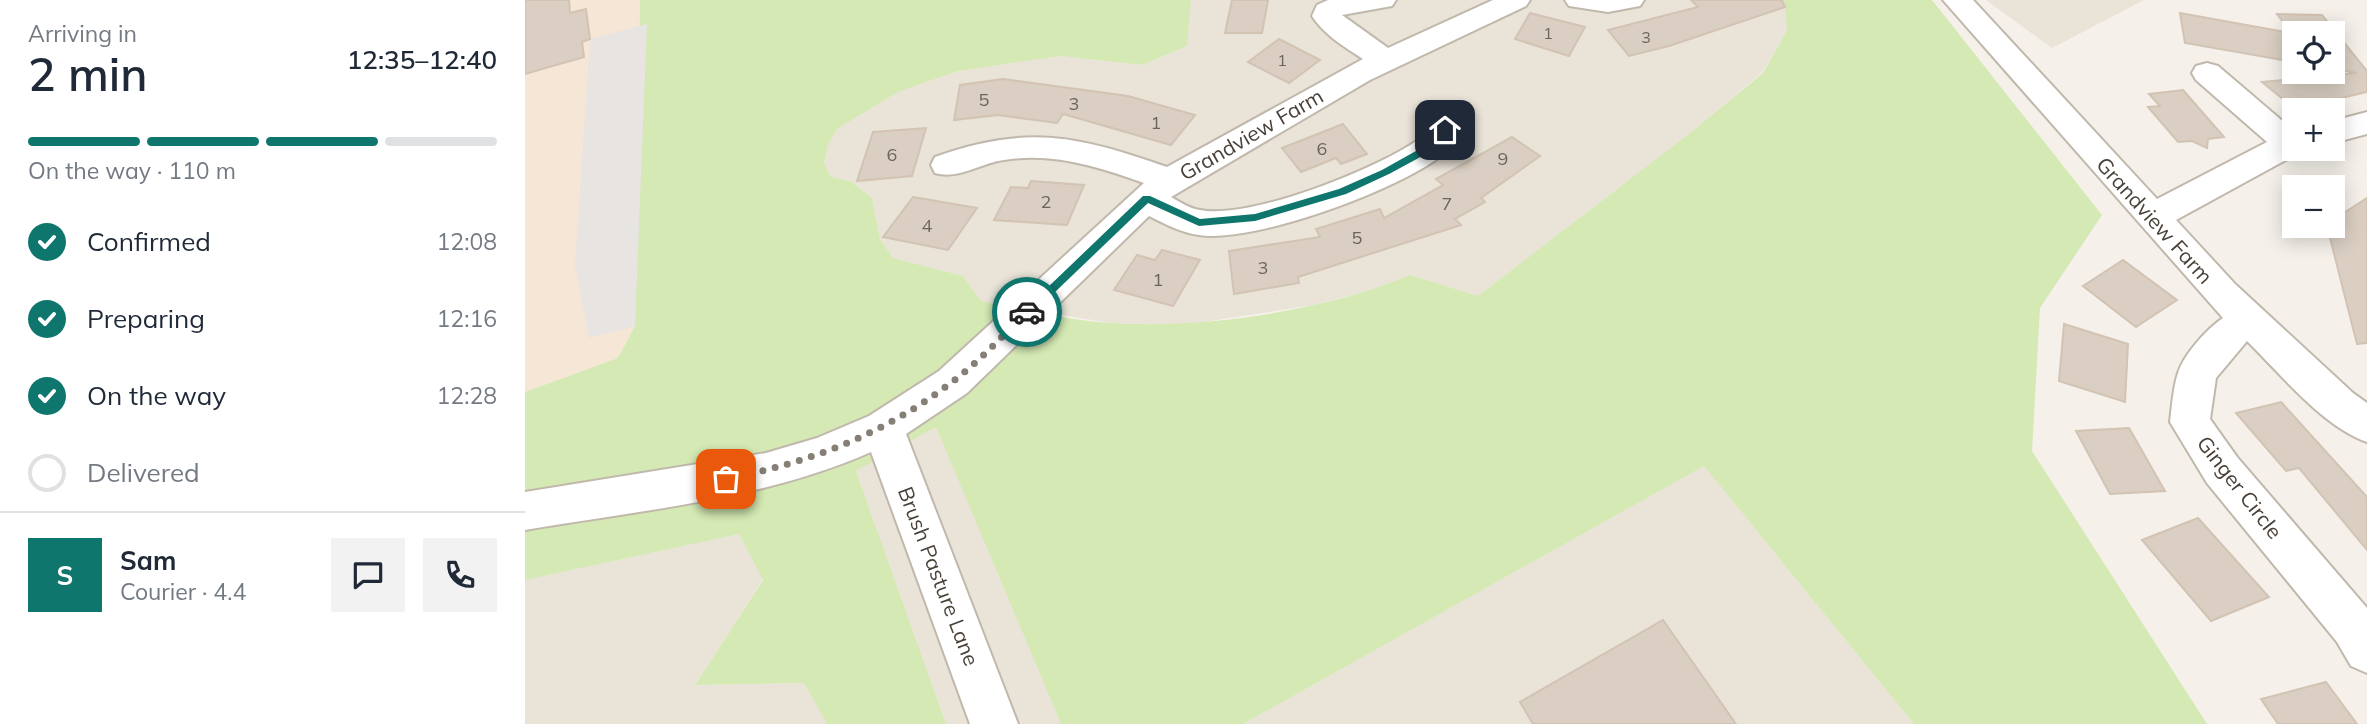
<!DOCTYPE html>
<html lang="en">
<head>
<meta charset="utf-8">
<style>
	body { margin:0; font-family:Mulish,sans-serif; background:#f2f2f3; color:#1f2937; height:100vh; display:flex; flex-direction:column; font-size:26px; white-space:nowrap }
	* { box-sizing:border-box; margin:0 }
	p { font-size:23px; color:#747a83 }
	.icon { flex:none; width:38px; height:38px; fill:none; stroke:currentColor; stroke-width:2; stroke-linecap:round; stroke-linejoin:round }
	.map { position:relative; flex:1; overflow:hidden }
	.side { display:flex; flex-direction:column; background:#fff; width:525px }
	.side>* { flex:none }
	.fabs { position:absolute; left:1757px; top:21px; display:grid; gap:14px }
	.fabs a { display:grid; place-items:center; width:63px; height:63px; border-radius:0px; background:#fff; box-shadow:0 4px 18px #0003; font-size:35px }
	.pin { position:absolute; display:grid; place-items:center; width:60px; height:60px; color:#fff; margin:-30px; border-radius:14px; box-shadow:0 4px 10px #0006 }
	.courier { position:absolute; display:grid; place-items:center; width:70px; height:70px; margin:-35px; border:5px solid #0f766e; border-radius:50%; background:#fff; color:#222; box-shadow:0 2px 9px #0007 }
	.headline em { font-style:normal; font-weight:600 }
	.headline div { display:flex; flex-direction:column-reverse }
	.headline { display:flex; align-items:center; justify-content:space-between; height:119px; padding:0 28px }
	h1 { font-size:46px; font-weight:600; line-height:52px }
	.bar { display:grid; grid-template-columns:repeat(4,1fr); gap:10px 7px; align-content:center; height:84px; padding:0 28px }
	.bar i { height:9px; border-radius:5px; background:#e0e1e3 }
	.bar .current { background:#0f766e }
	.bar p { grid-column:span 4 }
	.line { display:flex; align-items:center; gap:18px; padding:0 28px; border-top:2px solid #e0e1e3 }
	.line div { flex:1 }
	.round { display:grid; place-items:center; flex:none; width:74px; height:74px; border-radius:0px; background:#f2f2f3 }
	ol { padding:0 28px; list-style:none }
	li { display:flex; align-items:center; gap:21px; height:77px }
	li p { margin-inline-start:auto }
	li .icon { padding:7px; border-radius:50%; background:#0f766e; color:#fff; stroke-width:4 }
	li:last-child { color:#747a83 }
	li i { width:38px; height:38px; border:4px solid #e0e1e3; border-radius:50% }
	main { display:flex; flex:1; min-height:0 }
	.map>svg:first-child { display:block }
	.residential { fill:#e9e3d8 }
	.commercial { fill:#f6e6d6 }
	.green { fill:#d4e9b3 }
	.parking { fill:#e7e4e2 }
	.building { fill:#dacfc2; stroke:#d2c3b3; stroke-width:2 }
	.lines { fill:none; stroke-linecap:round; stroke-linejoin:round }
	.minor-casing { stroke:#c1b8ac; stroke-width:4 }
	.minor { fill:#fff; fill-rule:evenodd }
	.route { fill:#0f766e }
	.done { stroke:#857f76; stroke-width:7; stroke-dasharray:0 12.6 }
	.labels { text-anchor:middle; dominant-baseline:central; stroke-width:5; stroke-linejoin:round; paint-order:stroke }
	.far-number-label { font-size:16px; fill:#6d645a }
	.number-label { font-size:18px; fill:#6d645a }
	.street-label { font-size:21px; fill:#494138; stroke:#fff }
</style>
</head>
<body>
<main>
<section class="side">
<div class="headline"><div><h1>2 min</h1><p>Arriving in</p></div><em>12:35–12:40</em></div>
<div class="bar"><i class="current"></i><i class="current"></i><i class="current"></i><i></i><p>On the way · 110 m</p></div>
<ol>
<li><svg class="icon" aria-label="check" viewBox="0 0 24 24"><path d="M5 12l5 5 9-10"/></svg>Confirmed<p>12:08</p></li>
<li><svg class="icon" aria-label="check" viewBox="0 0 24 24"><path d="M5 12l5 5 9-10"/></svg>Preparing<p>12:16</p></li>
<li><svg class="icon" aria-label="check" viewBox="0 0 24 24"><path d="M5 12l5 5 9-10"/></svg>On the way<p>12:28</p></li>
<li><i></i>Delivered</li>
</ol>
<div class="line" style="height:126px"><b class="round" style="background:#0f766e;color:#fff">S</b><div><b>Sam</b><p>Courier · 4.4</p></div><a class="round"><svg class="icon" aria-label="chat" viewBox="0 0 24 24"><path d="M4 5h16v11H9l-5 4z"/></svg></a><a class="round"><svg class="icon" aria-label="phone" viewBox="0 0 24 24"><path d="M5 4h4l2 5-3 2q2 4 5 5l2-3 5 2v4C11 20 4 13 5 4z"/></svg></a></div>
</section>
<div class="map">
<svg width="1842" height="724" viewBox="0 0 1842 724">
	<rect width="100%" height="100%" fill="#f5f1ea"/>
	<g class="residential">
		<path d="M 666,0 L 1259,0 L 1262,30 L 1238,72 L 1165,133 L 953,296 L 885,275 L 853,288 L 789,305 L 659,325 L 585,323 L 456,301 L 438,276 L 368,258 L 355,239 L 347,198 L 325,181 L 306,177 L 299,163 L 303,145 L 312,129 L 373,92 L 433,71 L 536,56 L 617,65 L 662,46 Z"/>
		<path d="M 1461,0 L 1619,0 L 1527,48 Z"/>
		<path d="M 411,426 L 536,724 L 421,724 L 331,471 Z"/>
		<path d="M 1179,466 L 1389,724 L 718,724 Z"/>
		<path d="M 214,534 L 238,579 L 170,685 L 280,683 L 302,724 L 0,724 L 0,580 Z"/>
	</g>
	<path class="commercial" d="M 0,0 L 115,0 L 110,326 L 93,358 L 0,392 Z"/>
	<path class="green" d="M 115,0 L 666,0 L 662,46 L 617,65 L 536,56 L 433,71 L 373,92 L 312,129 L 303,145 L 299,163 L 306,177 L 325,181 L 347,198 L 355,239 L 368,258 L 438,276 L 456,301 C 499,309 544,321 587,323 C 679,329 800,311 885,275 L 953,296 L 1165,133 L 1238,73 L 1262,30 L 1259,0 L 1407,0 L 1577,215 L 1515,308 L 1507,451 L 1682,724 L 1389,724 L 1179,466 L 718,724 L 536,724 L 411,427 L 331,471 L 421,724 L 302,724 L 279,683 L 170,685 L 238,580 L 214,534 L 0,580 L 0,392 L 93,358 L 110,326 Z"/>
	<path class="parking" d="M 122,24 L 110,326 L 64,338 L 50,266 L 65,39 Z"/>
	<g class="building">
		<path d="M 0,0 L 44,0 L 45,13 L 61,9 L 65,39 L 57,42 L 59,57 L 0,74 Z"/>
		<path d="M 707,0 L 743,0 L 737,33 L 700,33 Z"/>
		<path d="M 1166,0 L 1257,0 L 1260,7 L 1144,46 L 1104,56 L 1083,30 L 1173,7 Z"/>
		<path d="M 1005,13 L 1060,27 L 1044,56 L 990,39 Z"/>
		<path d="M 1655,13 L 1766,33 L 1752,14 L 1797,15 L 1842,71 L 1842,92 L 1770,109 L 1737,82 L 1832,73 L 1808,69 L 1808,33 L 1769,33 L 1769,62 L 1660,43 Z"/>
		<path d="M 754,39 L 795,60 L 764,83 L 723,62 Z"/>
		<path d="M 478,79 L 603,96 L 670,115 L 646,145 L 538,114 L 532,123 L 473,115 L 429,120 L 435,85 Z"/>
		<path d="M 1658,90 L 1699,137 L 1683,139 L 1682,148 L 1667,141 L 1653,142 L 1623,107 L 1635,106 L 1624,94 Z"/>
		<path d="M 818,124 L 842,154 L 816,164 L 811,158 L 776,172 L 757,148 Z"/>
		<path d="M 401,128 L 387,176 L 332,181 L 348,132 Z"/>
		<path d="M 987,137 L 1015,156 L 956,198 L 960,202 L 930,219 L 936,225 L 773,277 L 774,283 L 709,294 L 704,251 L 795,237 L 791,229 L 855,209 L 859,218 L 918,185 L 911,179 Z"/>
		<path d="M 506,181 L 559,185 L 542,225 L 469,220 L 486,187 L 503,188 Z"/>
		<path d="M 388,197 L 452,208 L 423,250 L 358,237 Z"/>
		<path d="M 1842,198 L 1842,343 L 1832,344 L 1802,226 L 1808,226 L 1808,220 Z"/>
		<path d="M 637,250 L 675,260 L 648,306 L 589,290 L 612,255 L 630,260 Z"/>
		<path d="M 1598,260 L 1652,300 L 1611,327 L 1558,286 Z"/>
		<path d="M 1539,324 L 1603,344 L 1600,402 L 1534,381 Z"/>
		<path d="M 1756,402 L 1842,497 L 1842,550 L 1774,468 L 1761,471 L 1711,413 Z"/>
		<path d="M 1604,428 L 1640,491 L 1585,494 L 1551,431 Z"/>
		<path d="M 1673,518 L 1744,597 L 1686,621 L 1617,540 Z"/>
		<path d="M 1138,620 L 1211,724 L 1008,724 L 995,702 Z"/>
		<path d="M 1801,682 L 1832,724 L 1753,724 L 1736,699 Z"/>
	</g>
	<g class="lines">
		<defs>
			<g id="minor">
				<path d="M 871,0 L 867,6 L 817,15 L 863,48 L 968,0 L 1005,0 L 1001,6 L 845,80 L 646,197 C 655,202 665,209 675,210 C 725,220 856,168 897,137 C 906,130 910,113 919,108 C 926,104 933,107 940,109 L 945,116 C 938,128 932,142 921,152 C 880,188 728,244 674,235 C 657,233 640,224 624,216 L 442,393 L 381,434 L 493,724 L 445,724 L 346,452 C 237,500 117,510 0,530 L 0,492 L 241,453 L 292,438 L 344,416 L 414,371 L 619,183 C 574,167 527,152 479,160 C 456,163 433,180 410,173 L 406,165 L 410,157 C 503,124 552,136 642,167 L 838,59 C 820,47 799,35 787,16 L 792,5 L 803,0 Z"/>
				<path d="M 1040,0 L 1119,0 L 1115,6 L 1083,12 L 1044,6 Z"/>
				<path d="M 1418,0 L 1448,0 L 1632,199 L 1742,142 L 1671,80 L 1667,73 L 1671,66 L 1682,63 L 1693,66 L 1769,131 L 1769,149 L 1781,149 L 1651,220 L 1710,284 L 1828,393 L 1842,403 L 1842,442 C 1797,426 1756,374 1722,341 L 1691,378 L 1685,419 L 1712,457 L 1842,608 L 1842,673 L 1826,666 L 1812,642 L 1682,483 L 1645,422 C 1647,406 1648,388 1653,373 C 1659,354 1682,329 1698,318 Z"/>
				<path d="M 1842,112 L 1842,134 L 1808,143 L 1808,121 Z"/>
			</g>
		</defs>
		<use href="#minor" class="minor-casing"/>
		<use href="#minor" class="minor"/>
	</g>
	<path class="route" d="M 916,128 L 924,130 L 914,147 L 864,174 L 821,194 L 730,221 L 674,226 L 623,203 L 506,315 L 502,316 L 497,312 L 618,196 L 625,196 L 675,219 L 730,214 L 814,189 L 857,170 L 907,142 Z"/>
	<g class="lines">
		<path class="done" d="M 201,479 C 283,463 360,434 427,382 C 454,362 478,335 502,312"/>
	</g>
	<g class="labels">
		<g class="far-number-label">
			<text x="1023" y="33">1</text>
			<text x="1121" y="37">3</text>
			<text x="757" y="60">1</text>
		</g>
		<g class="number-label">
			<text x="459" y="99">5</text>
			<text x="549" y="103">3</text>
			<text x="631" y="122">1</text>
			<text x="797" y="148">6</text>
			<text x="367" y="154">6</text>
			<text x="978" y="158">9</text>
			<text x="521" y="201">2</text>
			<text x="922" y="203">7</text>
			<text x="402" y="225">4</text>
			<text x="832" y="237">5</text>
			<text x="738" y="267">3</text>
			<text x="633" y="279">1</text>
		</g>
		<g class="street-label">
			<text transform="translate(726 134) rotate(-30)">Grandview Farm</text>
			<text transform="translate(1630 220) rotate(48)">Grandview Farm</text>
			<text transform="translate(1715 487) rotate(52)">Ginger Circle</text>
			<text transform="translate(414 576) rotate(69)">Brush Pasture Lane</text>
		</g>
	</g>
</svg>
<div class="fabs">
<a><svg class="icon" aria-label="locate" viewBox="0 0 24 24"><circle cx="12" cy="12" r="6"/><path d="M12 2v4M12 18v4M2 12h4M18 12h4"/></svg></a>
<a>+</a>
<a>−</a>
</div>
<div class="pin" style="left:201px;top:479px;background:#ea580c"><svg class="icon" aria-label="bag" viewBox="0 0 24 24"><path d="M5 8h14l-1 12H6zM9 8a3 3 0 0 1 6 0"/></svg></div>
<div class="pin" style="left:920px;top:130px;background:#1f2937"><svg class="icon" aria-label="home" viewBox="0 0 24 24"><path d="M3 11l9-7 9 7M6 9v11h12V9"/></svg></div>
<div class="courier" style="left:502px;top:312px"><svg class="icon" aria-label="car" viewBox="0 0 24 24"><path d="M5 17H2v-5l4-1 3-4h7l3 4 3 1v5h-3M9 17h6M6 11h13"/><circle cx="7" cy="17" r="2"/><circle cx="17" cy="17" r="2"/></svg></div>
</div>
</main>
</body>
</html>
